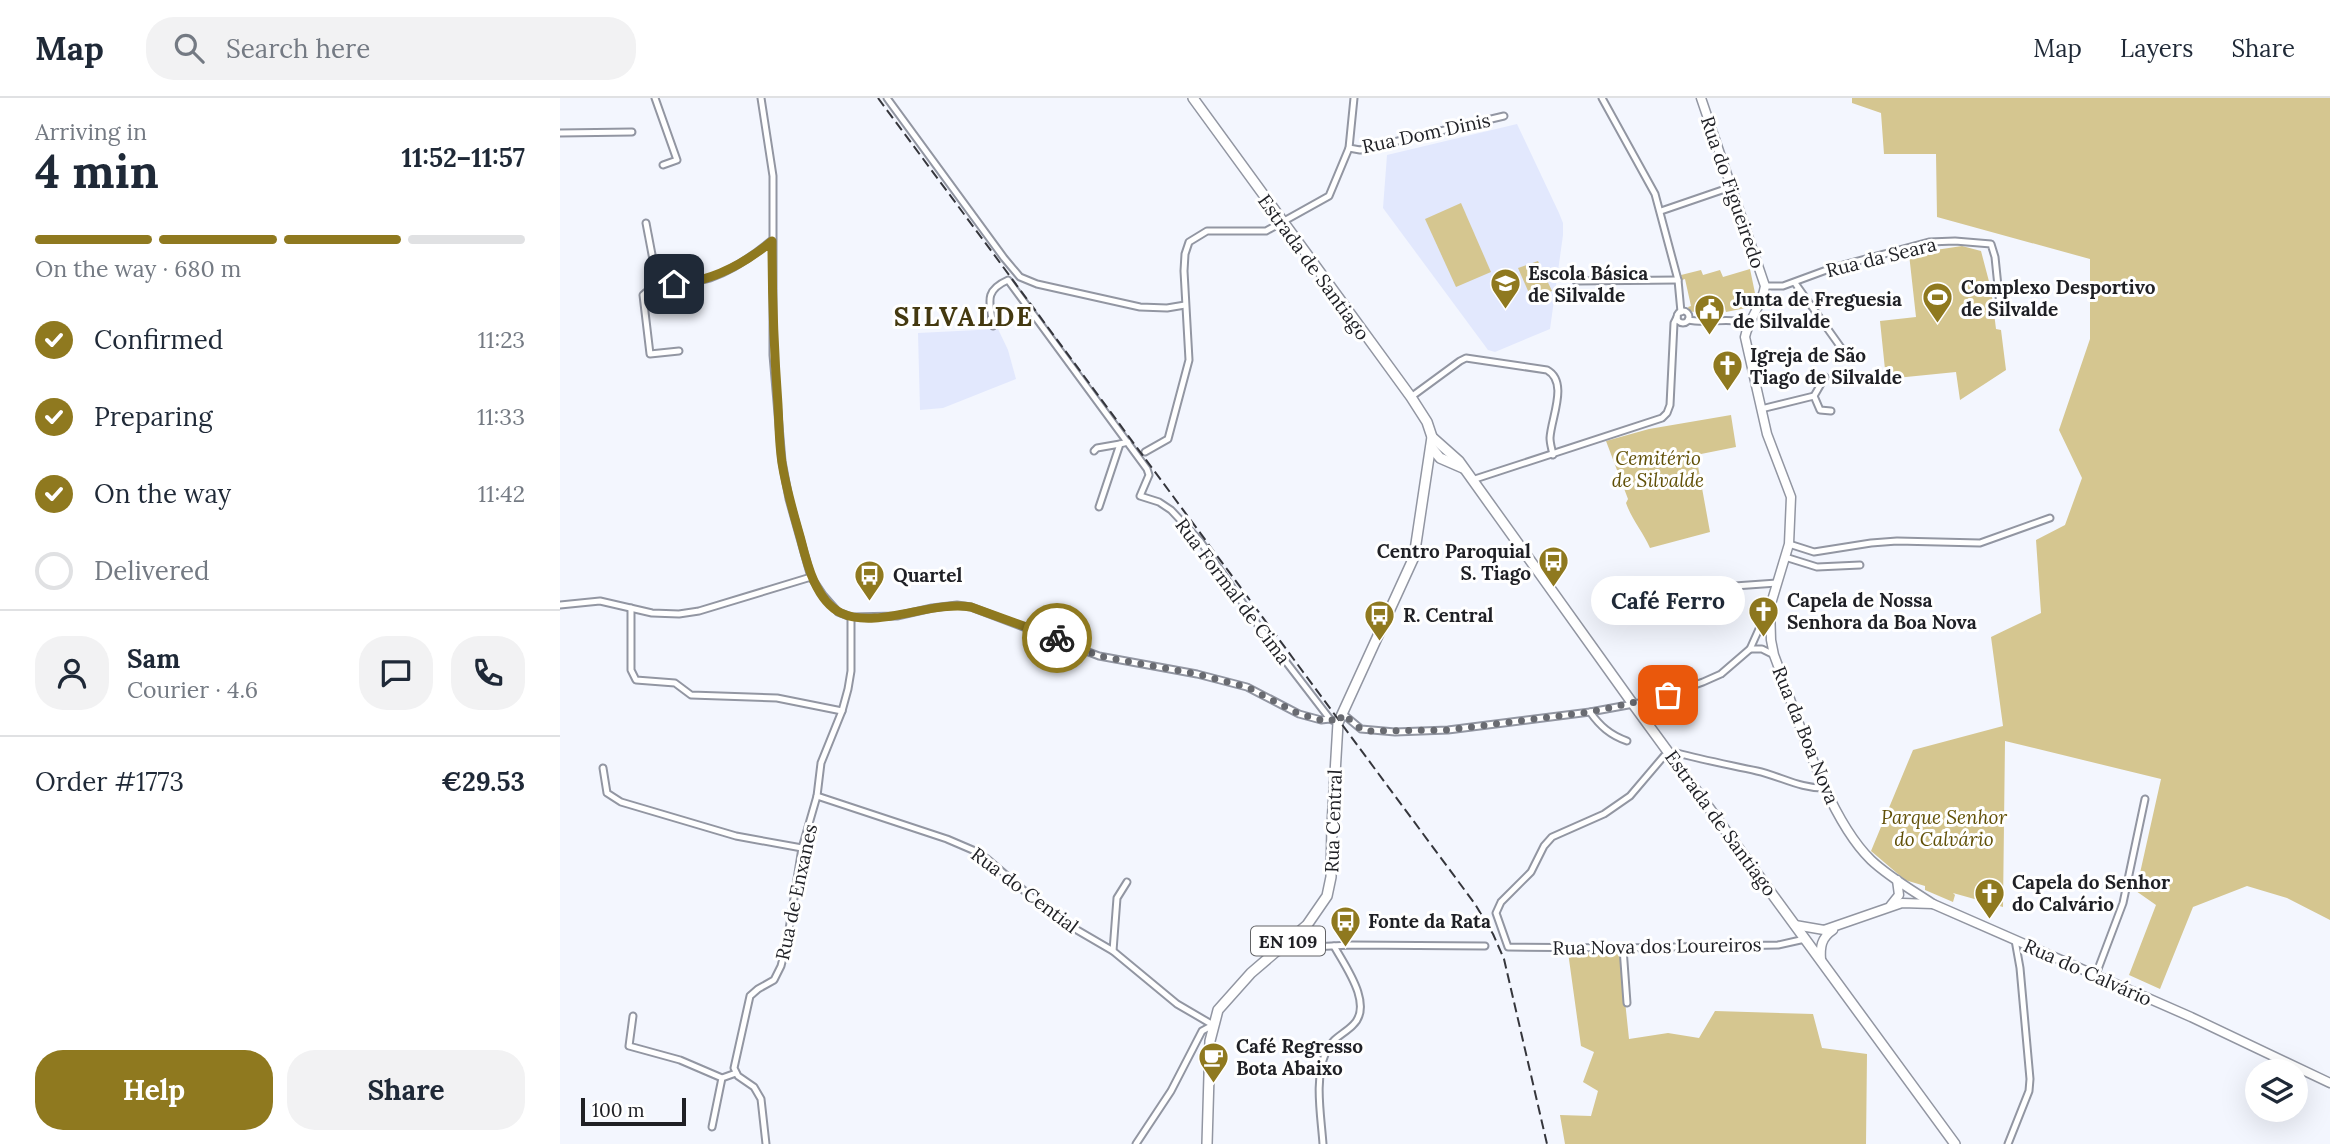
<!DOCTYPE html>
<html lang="en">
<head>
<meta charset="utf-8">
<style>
	body { margin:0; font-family:Lora,serif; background:#f2f2f3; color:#1f2937; height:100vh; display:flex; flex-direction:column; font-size:26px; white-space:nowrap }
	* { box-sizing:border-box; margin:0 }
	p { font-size:23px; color:#747a83 }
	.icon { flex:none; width:38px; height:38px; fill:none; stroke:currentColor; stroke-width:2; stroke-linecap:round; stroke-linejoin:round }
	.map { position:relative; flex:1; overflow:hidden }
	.details { display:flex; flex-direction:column; background:#fff; width:560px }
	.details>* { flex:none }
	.controls { position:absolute; left:1685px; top:961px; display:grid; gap:14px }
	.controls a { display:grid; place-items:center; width:63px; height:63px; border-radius:50%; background:#fff; box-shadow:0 7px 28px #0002; font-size:35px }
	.scale { position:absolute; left:21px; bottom:18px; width:105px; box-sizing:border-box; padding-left:7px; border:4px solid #1f2025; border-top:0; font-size:19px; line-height:24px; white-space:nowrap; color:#1f2025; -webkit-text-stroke:5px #fff; paint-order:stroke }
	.pin { position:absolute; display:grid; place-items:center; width:60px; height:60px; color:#fff; margin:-30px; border-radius:14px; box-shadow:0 4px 10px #0006 }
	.courier { position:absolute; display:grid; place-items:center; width:70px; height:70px; margin:-35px; border:5px solid #8f791f; border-radius:50%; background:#fff; color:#222; box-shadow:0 2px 9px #0007 }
	.bubble { position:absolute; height:49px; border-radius:24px; background:#fff; box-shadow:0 7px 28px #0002; font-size:23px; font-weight:700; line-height:49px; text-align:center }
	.headline em { font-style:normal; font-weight:700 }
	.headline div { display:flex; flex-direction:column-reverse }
	.headline { display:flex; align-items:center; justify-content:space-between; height:119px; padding:0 35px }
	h1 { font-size:46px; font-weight:700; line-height:52px }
	.bar { display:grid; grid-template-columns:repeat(4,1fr); gap:10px 7px; align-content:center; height:84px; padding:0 35px }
	.bar i { height:9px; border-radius:5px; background:#e0e1e3 }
	.bar .current { background:#8f791f }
	.bar p { grid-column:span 4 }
	.line { display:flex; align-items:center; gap:18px; padding:0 35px; border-top:2px solid #e0e1e3 }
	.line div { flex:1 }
	.round { display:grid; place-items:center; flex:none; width:74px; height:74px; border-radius:28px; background:#f2f2f3 }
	ol { padding:0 35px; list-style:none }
	li { display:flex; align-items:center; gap:21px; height:77px }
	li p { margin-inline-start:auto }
	li .icon { padding:7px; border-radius:50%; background:#8f791f; color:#fff; stroke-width:4 }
	li:last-child { color:#747a83 }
	li i { width:38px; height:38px; border:4px solid #e0e1e3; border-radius:50% }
	.action { display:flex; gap:14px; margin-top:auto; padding:14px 35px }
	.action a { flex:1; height:80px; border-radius:28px; background:#8f791f; color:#fff; font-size:28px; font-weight:700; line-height:80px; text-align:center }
	.action a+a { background:#f2f2f3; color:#1f2937 }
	header { display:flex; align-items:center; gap:42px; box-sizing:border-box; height:98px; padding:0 35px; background:#fff; border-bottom:2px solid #e0e1e3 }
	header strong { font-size:33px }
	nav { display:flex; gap:38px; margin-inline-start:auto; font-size:24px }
	.search { width:490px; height:63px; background:#f2f2f3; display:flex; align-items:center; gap:18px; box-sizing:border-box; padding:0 24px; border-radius:28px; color:#747a83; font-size:26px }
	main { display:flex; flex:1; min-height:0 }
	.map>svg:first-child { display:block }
	.built { fill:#e2e8fd }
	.green { fill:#d5c690 }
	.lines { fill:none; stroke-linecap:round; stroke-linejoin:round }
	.street-casing { stroke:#9296a2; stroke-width:9 }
	.secondary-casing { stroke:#9296a2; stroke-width:11 }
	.primary-casing { stroke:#9296a2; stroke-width:12 }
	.street { stroke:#fff; stroke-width:5 }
	.secondary { stroke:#fff; stroke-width:8 }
	.primary { stroke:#fff; stroke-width:9 }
	.rail { stroke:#35363c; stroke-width:2; stroke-dasharray:10 5; stroke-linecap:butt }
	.done { stroke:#696b71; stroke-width:7; stroke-dasharray:0 12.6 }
	.route { stroke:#8f791f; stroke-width:9 }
	.labels { text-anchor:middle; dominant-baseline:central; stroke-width:6; stroke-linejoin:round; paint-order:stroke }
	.shield { fill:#fff; stroke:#626366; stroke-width:2 }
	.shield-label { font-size:18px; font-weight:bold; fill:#1f2025 }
	.street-label { font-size:19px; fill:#1f2025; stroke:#fff }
	.poi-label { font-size:19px; font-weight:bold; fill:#1f2025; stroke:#fff; text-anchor:start }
	.park-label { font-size:19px; font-style:italic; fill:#615007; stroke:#fff }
	.district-label { font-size:26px; font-weight:bold; letter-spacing:2px; fill:#443910; stroke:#fff }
</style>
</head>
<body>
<header>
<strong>Map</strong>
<div class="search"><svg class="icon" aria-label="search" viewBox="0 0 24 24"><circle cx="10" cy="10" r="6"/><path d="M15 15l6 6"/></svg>Search here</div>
<nav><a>Map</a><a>Layers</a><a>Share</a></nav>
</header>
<main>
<section class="details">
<div class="headline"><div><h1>4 min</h1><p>Arriving in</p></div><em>11:52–11:57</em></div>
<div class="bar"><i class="current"></i><i class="current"></i><i class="current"></i><i></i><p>On the way · 680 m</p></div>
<ol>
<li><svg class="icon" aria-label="check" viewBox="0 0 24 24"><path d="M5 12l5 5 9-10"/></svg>Confirmed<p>11:23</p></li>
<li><svg class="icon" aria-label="check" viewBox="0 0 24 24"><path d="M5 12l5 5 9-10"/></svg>Preparing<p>11:33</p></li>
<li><svg class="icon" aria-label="check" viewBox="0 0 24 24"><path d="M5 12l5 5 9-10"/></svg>On the way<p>11:42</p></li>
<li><i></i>Delivered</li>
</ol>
<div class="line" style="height:126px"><a class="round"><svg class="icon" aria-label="person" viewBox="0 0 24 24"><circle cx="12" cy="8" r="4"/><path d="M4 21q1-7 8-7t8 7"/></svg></a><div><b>Sam</b><p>Courier · 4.6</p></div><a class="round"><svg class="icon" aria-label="chat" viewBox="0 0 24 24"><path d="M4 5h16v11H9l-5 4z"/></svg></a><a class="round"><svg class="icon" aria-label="phone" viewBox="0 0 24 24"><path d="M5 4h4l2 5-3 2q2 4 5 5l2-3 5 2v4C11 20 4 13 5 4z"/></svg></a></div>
<div class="line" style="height:91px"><div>Order #1773</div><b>€29.53</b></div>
<div class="action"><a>Help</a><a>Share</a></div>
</section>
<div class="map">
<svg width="1770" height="1046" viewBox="0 0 1770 1046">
	<rect width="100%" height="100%" fill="#f3f6fe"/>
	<g class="built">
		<path d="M 957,26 L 999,115 L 1003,125 L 1003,137 L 990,231 L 935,254 L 928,252 L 823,110 L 827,57 Z"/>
		<path d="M 438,231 L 448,252 L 456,281 L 383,310 L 360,312 L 358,235 Z"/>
	</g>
	<g class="green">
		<path d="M 1292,0 L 1770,0 L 1770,822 L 1727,800 L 1687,788 L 1633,809 L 1600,891 L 1569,877 L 1596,807 L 1576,793 L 1601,681 L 1445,643 L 1443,809 L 1393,795 L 1395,797 L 1393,804 L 1365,792 L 1365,788 L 1345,782 L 1311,753 L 1353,652 L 1443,628 L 1431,539 L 1481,515 L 1476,442 L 1505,427 L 1522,380 L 1499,332 L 1530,241 L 1530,161 L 1377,119 L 1376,56 L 1324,56 L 1321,15 L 1292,5 Z"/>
		<path d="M 901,105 L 931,174 L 896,189 L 865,121 Z"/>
		<path d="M 1402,148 L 1421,153 L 1431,191 L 1436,231 L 1441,232 L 1446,272 L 1400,302 L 1396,274 L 1326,281 L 1320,223 L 1356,219 L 1349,156 Z"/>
		<path d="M 978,163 L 992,193 L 972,202 L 958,170 Z"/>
		<path d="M 1190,171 L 1195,195 L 1186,210 L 1166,214 L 1165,211 L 1130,214 L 1128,209 L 1131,208 L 1125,181 L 1122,182 L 1121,177 L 1141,172 L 1143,177 L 1160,172 L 1163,179 Z"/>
		<path d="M 1171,317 L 1176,349 L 1136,357 L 1150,434 L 1090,450 C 1083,434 1072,422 1066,405 L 1068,401 L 1046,343 L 1089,331 Z"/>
		<path d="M 1008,854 L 1060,855 L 1069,941 L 1108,935 L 1139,940 L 1155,913 L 1253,916 L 1262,950 L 1307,956 L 1306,1046 L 1005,1046 L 1000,1017 L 1031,1018 L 1038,993 L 1023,984 L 1034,954 L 1021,948 Z"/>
	</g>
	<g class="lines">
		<defs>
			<g id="street">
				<path d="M 95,0 L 117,62 L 103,67"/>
				<path d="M 201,0 L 213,78 L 213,257 L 222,363 L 229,401 L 251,479 L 263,497 L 278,514 L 291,519 L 337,518 L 372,510 L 397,507 L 411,509 L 539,558 L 637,576 L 687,589 L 739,616 L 761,622 L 770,621 L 778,625"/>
				<path d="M 327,0 L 444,160 L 460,179 L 477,186 L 580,209 L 607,210 L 625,207"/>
				<path d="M 1042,0 L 1095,96 L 1118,182 L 1121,214"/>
				<path d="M 0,35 L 72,34"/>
				<path d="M 789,50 L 800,52 L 944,18"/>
				<path d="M 1101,113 L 1171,89"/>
				<path d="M 86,125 L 98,188"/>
				<path d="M 1016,183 L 1118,182"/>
				<path d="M 1235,185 L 1282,251"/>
				<path d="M 1205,188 L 1223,188 L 1272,170 L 1369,144 L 1395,143 L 1431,146 L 1435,159 L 1440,208"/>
				<circle cx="1123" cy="219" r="6"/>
				<path d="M 1128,222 C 1148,226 1168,219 1188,225"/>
				<path d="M 433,228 C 430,205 423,193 448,182 L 587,371 L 589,377 L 580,398 L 599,404 L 611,412 L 640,443 L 700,530 L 770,621"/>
				<path d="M 119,253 L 90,256 L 83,197 C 97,182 130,187 150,180 C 173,172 193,158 211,143"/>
				<path d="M 1254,298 L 1260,312 L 1271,313"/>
				<path d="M 851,299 L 900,263 L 906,260 L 987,272 C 1009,284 991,320 990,340 C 990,346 992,351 993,357"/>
				<path d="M 1201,311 L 1254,298 L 1265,279"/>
				<path d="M 534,353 L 537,350 L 560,346"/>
				<path d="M 585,354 L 608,341 L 629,262 L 624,173 L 625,156 L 629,144 L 647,133 L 706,133 L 769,98 L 789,50 L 794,0"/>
				<path d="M 912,382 L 1102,320 L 1107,315 L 1110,307 L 1114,225 L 1117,219"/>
				<path d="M 539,409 L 560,346 L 568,344"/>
				<path d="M 1229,446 L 1254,454 L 1311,445 L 1337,443 L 1420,445 L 1490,420"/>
				<path d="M 1225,459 L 1257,469 L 1300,467"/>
				<path d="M 1132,491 L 1217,485"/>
				<path d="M 0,507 L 40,503 L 92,515 L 119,516 L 139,513 L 251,479"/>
				<path d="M 71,510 L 71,572 L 76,582 L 115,585 L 131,597 L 217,600 L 282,613"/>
				<path d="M 1190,551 L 1202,551 L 1214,557"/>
				<path d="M 1030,614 C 1040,628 1050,637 1067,643"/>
				<path d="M 783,616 L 801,631 L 835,634 L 888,632 L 1030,614 L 1090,603 L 1143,584 L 1161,576 L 1190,551 L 1199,531 L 1209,521"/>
				<path d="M 43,670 L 47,695 L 61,704 L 176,738 L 242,750"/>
				<path d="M 257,698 L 387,741 L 415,753 L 426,760 L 482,808 L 505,825 L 553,853 L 617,906 L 653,927"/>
				<path d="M 746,828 L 746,841 L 752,849 L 791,847 L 925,848"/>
				<path d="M 1245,841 L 1218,847 L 1063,850 L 948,849 L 936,815 L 941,804 L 971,774 L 984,748 L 992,739 L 1044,716 L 1070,698 L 1104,658 L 1117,655 C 1143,662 1170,667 1197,673 C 1220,678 1241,691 1265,690"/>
				<path d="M 1063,850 L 1067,905"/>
				<path d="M 553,853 L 557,800 L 567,784"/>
				<path d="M 717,854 L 752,849"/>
				<path d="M 1535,879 L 1563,805 L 1585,701"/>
				<path d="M 73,918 L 69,948 L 120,962 L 162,980"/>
				<path d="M 152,1029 L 162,980 L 176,975"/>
				<path d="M 206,1046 L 201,1001 L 194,989 L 178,978 L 174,970 L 190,898 L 198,891 L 214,882 L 221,868 L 227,844 L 242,750 L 257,698 L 261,665 L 282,613 L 288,591 L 291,573 L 291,519"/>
				<path d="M 576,1046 L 611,993 L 642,933 L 653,927"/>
				<path d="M 763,1046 C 761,1017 754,981 766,954 C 772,940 783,937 793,927 C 814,907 785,868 774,848"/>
				<path d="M 1448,1046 L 1469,993 L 1470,981 L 1460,870 L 1455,842"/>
			</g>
			<g id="secondary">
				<path d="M 1141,0 L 1205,188 C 1202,208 1189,220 1185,239 L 1207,336 L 1231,399 L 1229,446 L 1210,509 L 1211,542 L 1214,557 C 1237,617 1266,718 1311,762 C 1329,779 1352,792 1373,806"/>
				<path d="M 1331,807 L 1339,797 L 1337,782"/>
				<path d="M 1235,827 L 1264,832 L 1342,805 L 1373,806 L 1631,919 L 1770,985"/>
				<path d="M 1261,862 C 1260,849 1261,840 1273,832"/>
			</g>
			<g id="primary">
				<path d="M 633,0 L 851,299 L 867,324 L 872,339 L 854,459 L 778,625 L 772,727 L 771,779 L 767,798 L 747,827 L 691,875 L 658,912 L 650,943 L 647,1046"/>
				<path d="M 872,339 L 899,363 L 1073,606 L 1395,1046"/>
				<path d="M 871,349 L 880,360 L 903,370"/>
			</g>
		</defs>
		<use href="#street" class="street-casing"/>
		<use href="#secondary" class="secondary-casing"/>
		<use href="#primary" class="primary-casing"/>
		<use href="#street" class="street"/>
		<use href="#secondary" class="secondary"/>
		<use href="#primary" class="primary"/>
		<path class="rail" d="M 318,0 L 915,806 L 933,836 L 944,861 L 987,1046"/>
	</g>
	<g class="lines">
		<path class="done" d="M 497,540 L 539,558 L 637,576 L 687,589 L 739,616 L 761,622 L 770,621 L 778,625 L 783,616 L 801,631 L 811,633 L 888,632 L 1030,614 L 1108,597"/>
		<path class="route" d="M 114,186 C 151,184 184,166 212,143 C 212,198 214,252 218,307 C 219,326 219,346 222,365 C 226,391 234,417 241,442 C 247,466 256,503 281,515 C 317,532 371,502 411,509 L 497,540"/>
	</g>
	<defs>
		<symbol id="school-pin" viewBox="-11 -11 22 30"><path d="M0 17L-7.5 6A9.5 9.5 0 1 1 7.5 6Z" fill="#8f791f" stroke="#fff"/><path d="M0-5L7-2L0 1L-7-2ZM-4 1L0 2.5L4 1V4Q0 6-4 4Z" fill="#fff"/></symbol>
		<symbol id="stadium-pin" viewBox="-11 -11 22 30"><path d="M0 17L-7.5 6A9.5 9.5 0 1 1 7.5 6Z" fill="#8f791f" stroke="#fff"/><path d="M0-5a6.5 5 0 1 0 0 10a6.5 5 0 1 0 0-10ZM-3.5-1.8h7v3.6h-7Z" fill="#fff"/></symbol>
		<symbol id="civic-pin" viewBox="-11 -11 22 30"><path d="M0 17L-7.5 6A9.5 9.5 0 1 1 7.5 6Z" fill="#8f791f" stroke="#fff"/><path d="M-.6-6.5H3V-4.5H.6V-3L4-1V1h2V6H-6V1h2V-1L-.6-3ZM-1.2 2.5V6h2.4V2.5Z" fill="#fff"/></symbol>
		<symbol id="church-pin" viewBox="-11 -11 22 30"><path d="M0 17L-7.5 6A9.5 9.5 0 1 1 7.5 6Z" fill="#8f791f" stroke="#fff"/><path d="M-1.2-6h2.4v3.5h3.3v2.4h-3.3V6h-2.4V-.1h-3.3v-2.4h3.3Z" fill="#fff"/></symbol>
		<symbol id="bus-pin" viewBox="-11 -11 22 30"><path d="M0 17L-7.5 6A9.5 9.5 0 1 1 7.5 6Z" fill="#8f791f" stroke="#fff"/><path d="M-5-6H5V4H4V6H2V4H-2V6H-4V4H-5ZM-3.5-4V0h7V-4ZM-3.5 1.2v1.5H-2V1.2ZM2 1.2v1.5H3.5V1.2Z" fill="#fff"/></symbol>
		<symbol id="cafe-pin" viewBox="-11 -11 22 30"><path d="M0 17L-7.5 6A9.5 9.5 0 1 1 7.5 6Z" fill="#8f791f" stroke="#fff"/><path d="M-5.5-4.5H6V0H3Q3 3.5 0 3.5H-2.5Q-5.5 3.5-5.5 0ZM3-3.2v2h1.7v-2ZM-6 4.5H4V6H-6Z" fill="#fff"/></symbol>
	</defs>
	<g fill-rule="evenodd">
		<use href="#school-pin" x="928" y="168" width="35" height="47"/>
		<use href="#stadium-pin" x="1360" y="182" width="35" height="47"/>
		<use href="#civic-pin" x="1132" y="194" width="35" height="47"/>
		<use href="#church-pin" x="1150" y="250" width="35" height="47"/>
		<use href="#bus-pin" x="976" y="446" width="35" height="47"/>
		<use href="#bus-pin" x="292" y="460" width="35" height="47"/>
		<use href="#church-pin" x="1186" y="496" width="35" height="47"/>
		<use href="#bus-pin" x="802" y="500" width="35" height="47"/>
		<use href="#church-pin" x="1412" y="778" width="35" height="47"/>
		<use href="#bus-pin" x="768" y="806" width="35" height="47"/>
		<use href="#cafe-pin" x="636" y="942" width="35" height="47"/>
	</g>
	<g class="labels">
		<rect class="shield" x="691" y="828.5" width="74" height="29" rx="5"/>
		<g class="shield-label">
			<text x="728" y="843">EN 109</text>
		</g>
		<g class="street-label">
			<text transform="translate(866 35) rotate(-12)">Rua Dom Dinis</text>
			<text transform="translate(1173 94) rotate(71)">Rua do Figueiredo</text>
			<text transform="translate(1321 159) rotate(-14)">Rua da Seara</text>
			<text transform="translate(754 169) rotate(54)">Estrada de Santiago</text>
			<text transform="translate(673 493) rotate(53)">Rua Formal de Cima</text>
			<text transform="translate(1246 637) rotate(68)">Rua da Boa Nova</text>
			<text transform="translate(773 723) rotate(-88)">Rua Central</text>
			<text transform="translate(1161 725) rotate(54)">Estrada de Santiago</text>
			<text transform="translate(465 792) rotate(37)">Rua do Cential</text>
			<text transform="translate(236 794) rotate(-78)">Rua de Enxanes</text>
			<text transform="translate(1097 848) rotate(-1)">Rua Nova dos Loureiros</text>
			<text transform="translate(1528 874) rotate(24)">Rua do Calvário</text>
		</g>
		<g class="poi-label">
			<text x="968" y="175">Escola Básica<tspan x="968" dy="22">de Silvalde</tspan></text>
			<text x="1401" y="189">Complexo Desportivo<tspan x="1401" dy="22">de Silvalde</tspan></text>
			<text x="1173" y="201">Junta de Freguesia<tspan x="1173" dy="22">de Silvalde</tspan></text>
			<text x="1190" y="257">Igreja de São<tspan x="1190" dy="22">Tiago de Silvalde</tspan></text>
			<text x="971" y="453" text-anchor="end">Centro Paroquial<tspan x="971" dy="22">S. Tiago</tspan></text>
			<text x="333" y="477">Quartel</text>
			<text x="1227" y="502">Capela de Nossa<tspan x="1227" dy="22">Senhora da Boa Nova</tspan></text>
			<text x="843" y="517">R. Central</text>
			<text x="1452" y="784">Capela do Senhor<tspan x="1452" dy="22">do Calvário</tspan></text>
			<text x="808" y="823">Fonte da Rata</text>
			<text x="676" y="948">Café Regresso<tspan x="676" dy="22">Bota Abaixo</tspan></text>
		</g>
		<g class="park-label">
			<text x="1098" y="360">Cemitério<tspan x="1098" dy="22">de Silvalde</tspan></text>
			<text x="1384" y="719">Parque Senhor<tspan x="1384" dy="22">do Calvário</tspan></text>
		</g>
		<g class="district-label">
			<text x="404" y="218">SILVALDE</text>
		</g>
	</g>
</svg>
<div class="controls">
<a><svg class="icon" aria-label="layers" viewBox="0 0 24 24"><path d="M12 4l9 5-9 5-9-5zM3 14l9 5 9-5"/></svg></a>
</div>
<div class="scale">100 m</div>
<div class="pin" style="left:1108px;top:597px;background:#ea580c"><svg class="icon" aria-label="bag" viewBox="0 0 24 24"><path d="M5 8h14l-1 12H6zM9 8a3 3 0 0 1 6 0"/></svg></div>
<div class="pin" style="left:114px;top:186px;background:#1f2937"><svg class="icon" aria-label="home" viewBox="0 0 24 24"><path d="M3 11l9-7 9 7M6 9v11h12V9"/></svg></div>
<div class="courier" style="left:497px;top:540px"><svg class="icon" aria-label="bike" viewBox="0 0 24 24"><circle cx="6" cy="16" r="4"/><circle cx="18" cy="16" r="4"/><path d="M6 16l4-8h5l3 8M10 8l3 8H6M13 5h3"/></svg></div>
<div class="bubble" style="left:1031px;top:478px;width:154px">Café Ferro</div>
</div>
</main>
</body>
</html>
